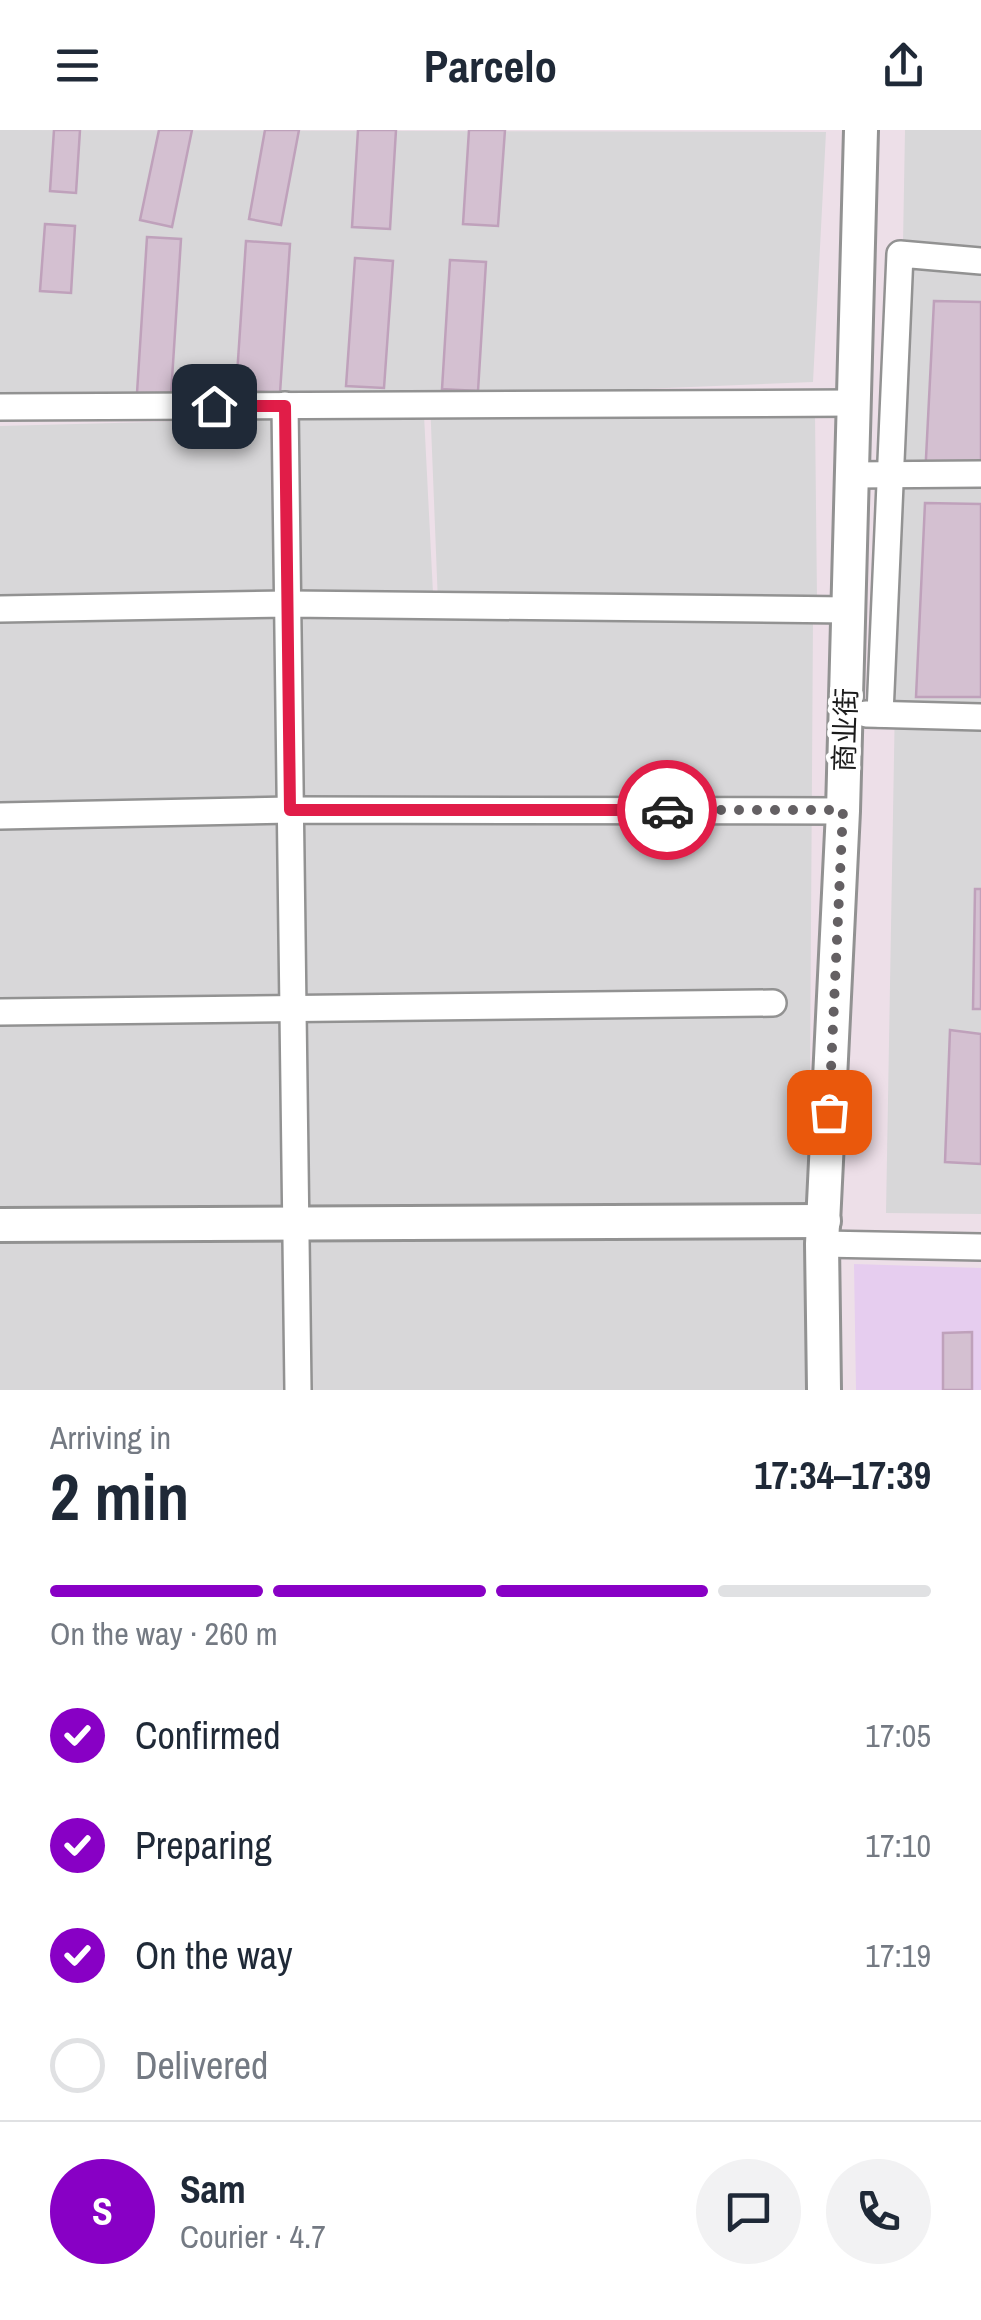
<!DOCTYPE html>
<html lang="en">
<head>
<meta charset="utf-8">
<style>
	body { margin:0; font-family:"Archivo Narrow","Noto Sans SC",sans-serif; background:#f2f2f3; color:#1f2937; height:100vh; display:flex; flex-direction:column; font-size:38px; white-space:nowrap }
	* { box-sizing:border-box; margin:0 }
	p { font-size:32px; color:#747a83 }
	.icon { flex:none; width:55px; height:55px; fill:none; stroke:currentColor; stroke-width:2; stroke-linecap:round; stroke-linejoin:round }
	.map { position:relative; height:1260px; overflow:hidden }
	.side { display:flex; flex-direction:column; background:#fff; flex:1 }
	.side>* { flex:none }
	.pin { position:absolute; display:grid; place-items:center; width:85px; height:85px; color:#fff; margin:-42px; border-radius:20px; box-shadow:0 5px 15px #0006 }
	.courier { position:absolute; display:grid; place-items:center; width:100px; height:100px; margin:-50px; border:8px solid #e11d48; border-radius:50%; background:#fff; color:#222; box-shadow:0 2px 12px #0007 }
	.summary em { font-style:normal; font-weight:700 }
	.summary div { display:flex; flex-direction:column-reverse }
	.summary { display:flex; align-items:center; justify-content:space-between; height:170px; padding:0 50px }
	h1 { font-size:65px; font-weight:700; line-height:75px }
	.bar { display:grid; grid-template-columns:repeat(4,1fr); gap:15px 10px; align-content:center; height:120px; padding:0 50px }
	.bar i { height:12px; border-radius:8px; background:#e0e1e3 }
	.bar .current { background:#8800c5 }
	.bar p { grid-column:span 4 }
	.line { display:flex; align-items:center; gap:25px; padding:0 50px; border-top:2px solid #e0e1e3 }
	.line div { flex:1 }
	.round { display:grid; place-items:center; flex:none; width:105px; height:105px; border-radius:52px; background:#f2f2f3 }
	ol { padding:0 50px; list-style:none }
	li { display:flex; align-items:center; gap:30px; height:110px }
	li p { margin-inline-start:auto }
	li .icon { padding:10px; border-radius:50%; background:#8800c5; color:#fff; stroke-width:4 }
	li:last-child { color:#747a83 }
	li i { width:55px; height:55px; border:5px solid #e0e1e3; border-radius:50% }
	header { display:flex; justify-content:space-between; align-items:center; height:130px; padding:0 50px; background:#fff; font-size:45px; font-weight:700 }
	.map>svg:first-child { display:block }
	.residential { fill:#d8d7d9 }
	.commercial { fill:#e6cdef }
	.building { fill:#d4c0d1; stroke:#bfa1bb; stroke-width:2.5 }
	.lines { fill:none; stroke-linecap:round; stroke-linejoin:round }
	.minor-casing { stroke:#929292; stroke-width:30 }
	.tertiary-casing { stroke:#929292; stroke-width:38 }
	.minor { stroke:#fff; stroke-width:25 }
	.tertiary { stroke:#fff; stroke-width:32 }
	.done { stroke:#646063; stroke-width:10; stroke-dasharray:0 18 }
	.route { stroke:#e11d48; stroke-width:12 }
	.labels { text-anchor:middle; dominant-baseline:central; stroke-width:9; stroke-linejoin:round; paint-order:stroke }
	.street-label { font-size:28px; fill:#1b1b1b; stroke:#fff }
</style>
</head>
<body>
<header><svg class="icon" aria-label="menu" viewBox="0 0 24 24"><path d="M4 6h16M4 12h16M4 18h16"/></svg>Parcelo<svg class="icon" aria-label="share" viewBox="0 0 24 24"><path d="M12 15V3M7 8l5-5 5 5M5 13v7h14v-7"/></svg></header>
<div class="map">
<svg width="981" height="1260" viewBox="0 0 981 1260">
	<rect width="100%" height="100%" fill="#eddfe8"/>
	<g class="residential">
		<path d="M 0,0 L 826,2 L 813,252 L 498,265 L 815,284 L 817,468 L 438,473 L 430,270 L 0,266 Z"/>
		<path d="M 905,0 L 981,0 L 981,1084 L 886,1083 Z"/>
		<path d="M 424,285 L 434,483 L 813,489 L 808,1260 L 0,1260 L 0,296 Z"/>
	</g>
	<path class="commercial" d="M 854,1134 L 981,1138 L 981,1260 L 856,1260 Z"/>
	<g class="building">
		<path d="M 54,0 L 80,0 L 76,63 L 50,61 Z"/>
		<path d="M 159,0 L 192,0 L 172,97 L 140,90 Z"/>
		<path d="M 265,0 L 299,0 L 281,95 L 249,89 Z"/>
		<path d="M 358,0 L 396,0 L 390,99 L 352,97 Z"/>
		<path d="M 469,0 L 505,0 L 498,96 L 463,94 Z"/>
		<path d="M 45,94 L 75,96 L 71,163 L 40,161 Z"/>
		<path d="M 147,107 L 181,109 L 171,265 L 137,263 Z"/>
		<path d="M 246,111 L 290,114 L 280,263 L 236,260 Z"/>
		<path d="M 355,128 L 393,131 L 384,258 L 346,256 Z"/>
		<path d="M 450,130 L 486,132 L 478,261 L 442,259 Z"/>
		<path d="M 934,171 L 981,172 L 981,348 L 925,348 Z"/>
		<path d="M 925,373 L 981,374 L 981,567 L 916,567 Z"/>
		<path d="M 975,759 L 981,759 L 981,879 L 973,879 Z"/>
		<path d="M 950,900 L 981,904 L 981,1034 L 945,1032 Z"/>
		<path d="M 972,1202 L 972,1260 L 943,1260 L 943,1203 Z"/>
	</g>
	<g class="lines">
		<defs>
			<g id="minor">
				<path d="M 285,275 L 298,1260"/>
				<path d="M 0,277 L 854,273"/>
				<path d="M 852,345 L 981,344"/>
				<path d="M 0,479 L 288,474 L 849,480"/>
				<path d="M 866,584 L 981,587"/>
				<path d="M 880,584 L 900,124 L 981,131"/>
				<path d="M 0,686 L 290,680 L 843,681"/>
				<path d="M 0,882 L 773,873"/>
				<path d="M 822,1114 L 981,1117"/>
			</g>
			<g id="tertiary">
				<path d="M 0,1095 L 824,1091"/>
				<path d="M 824,1260 L 822,1114 L 843,681 L 861,0"/>
			</g>
		</defs>
		<use href="#minor" class="minor-casing"/>
		<use href="#tertiary" class="tertiary-casing"/>
		<use href="#minor" class="minor"/>
		<use href="#tertiary" class="tertiary"/>
	</g>
	<g class="lines">
		<path class="done" d="M 667,680 L 843,680 L 829,982"/>
		<path class="route" d="M 214,276 L 285,276 L 290,680 L 667,680"/>
	</g>
	<g class="labels">
		<g class="street-label">
			<text transform="translate(845 600) rotate(-88)">商业街</text>
		</g>
	</g>
</svg>
<div class="pin" style="left:829px;top:982px;background:#ea580c"><svg class="icon" aria-label="bag" viewBox="0 0 24 24"><path d="M5 8h14l-1 12H6zM9 8a3 3 0 0 1 6 0"/></svg></div>
<div class="pin" style="left:214px;top:276px;background:#1f2937"><svg class="icon" aria-label="home" viewBox="0 0 24 24"><path d="M3 11l9-7 9 7M6 9v11h12V9"/></svg></div>
<div class="courier" style="left:667px;top:680px"><svg class="icon" aria-label="car" viewBox="0 0 24 24"><path d="M5 17H2v-5l4-1 3-4h7l3 4 3 1v5h-3M9 17h6M6 11h13"/><circle cx="7" cy="17" r="2"/><circle cx="17" cy="17" r="2"/></svg></div>
</div>
<section class="side">
<div class="summary"><div><h1>2 min</h1><p>Arriving in</p></div><em>17:34–17:39</em></div>
<div class="bar"><i class="current"></i><i class="current"></i><i class="current"></i><i></i><p>On the way · 260 m</p></div>
<ol>
<li><svg class="icon" aria-label="check" viewBox="0 0 24 24"><path d="M5 12l5 5 9-10"/></svg>Confirmed<p>17:05</p></li>
<li><svg class="icon" aria-label="check" viewBox="0 0 24 24"><path d="M5 12l5 5 9-10"/></svg>Preparing<p>17:10</p></li>
<li><svg class="icon" aria-label="check" viewBox="0 0 24 24"><path d="M5 12l5 5 9-10"/></svg>On the way<p>17:19</p></li>
<li><i></i>Delivered</li>
</ol>
<div class="line" style="height:180px"><b class="round" style="background:#8800c5;color:#fff">S</b><div><b>Sam</b><p>Courier · 4.7</p></div><a class="round"><svg class="icon" aria-label="chat" viewBox="0 0 24 24"><path d="M4 5h16v11H9l-5 4z"/></svg></a><a class="round"><svg class="icon" aria-label="phone" viewBox="0 0 24 24"><path d="M5 4h4l2 5-3 2q2 4 5 5l2-3 5 2v4C11 20 4 13 5 4z"/></svg></a></div>
</section>
</body>
</html>
